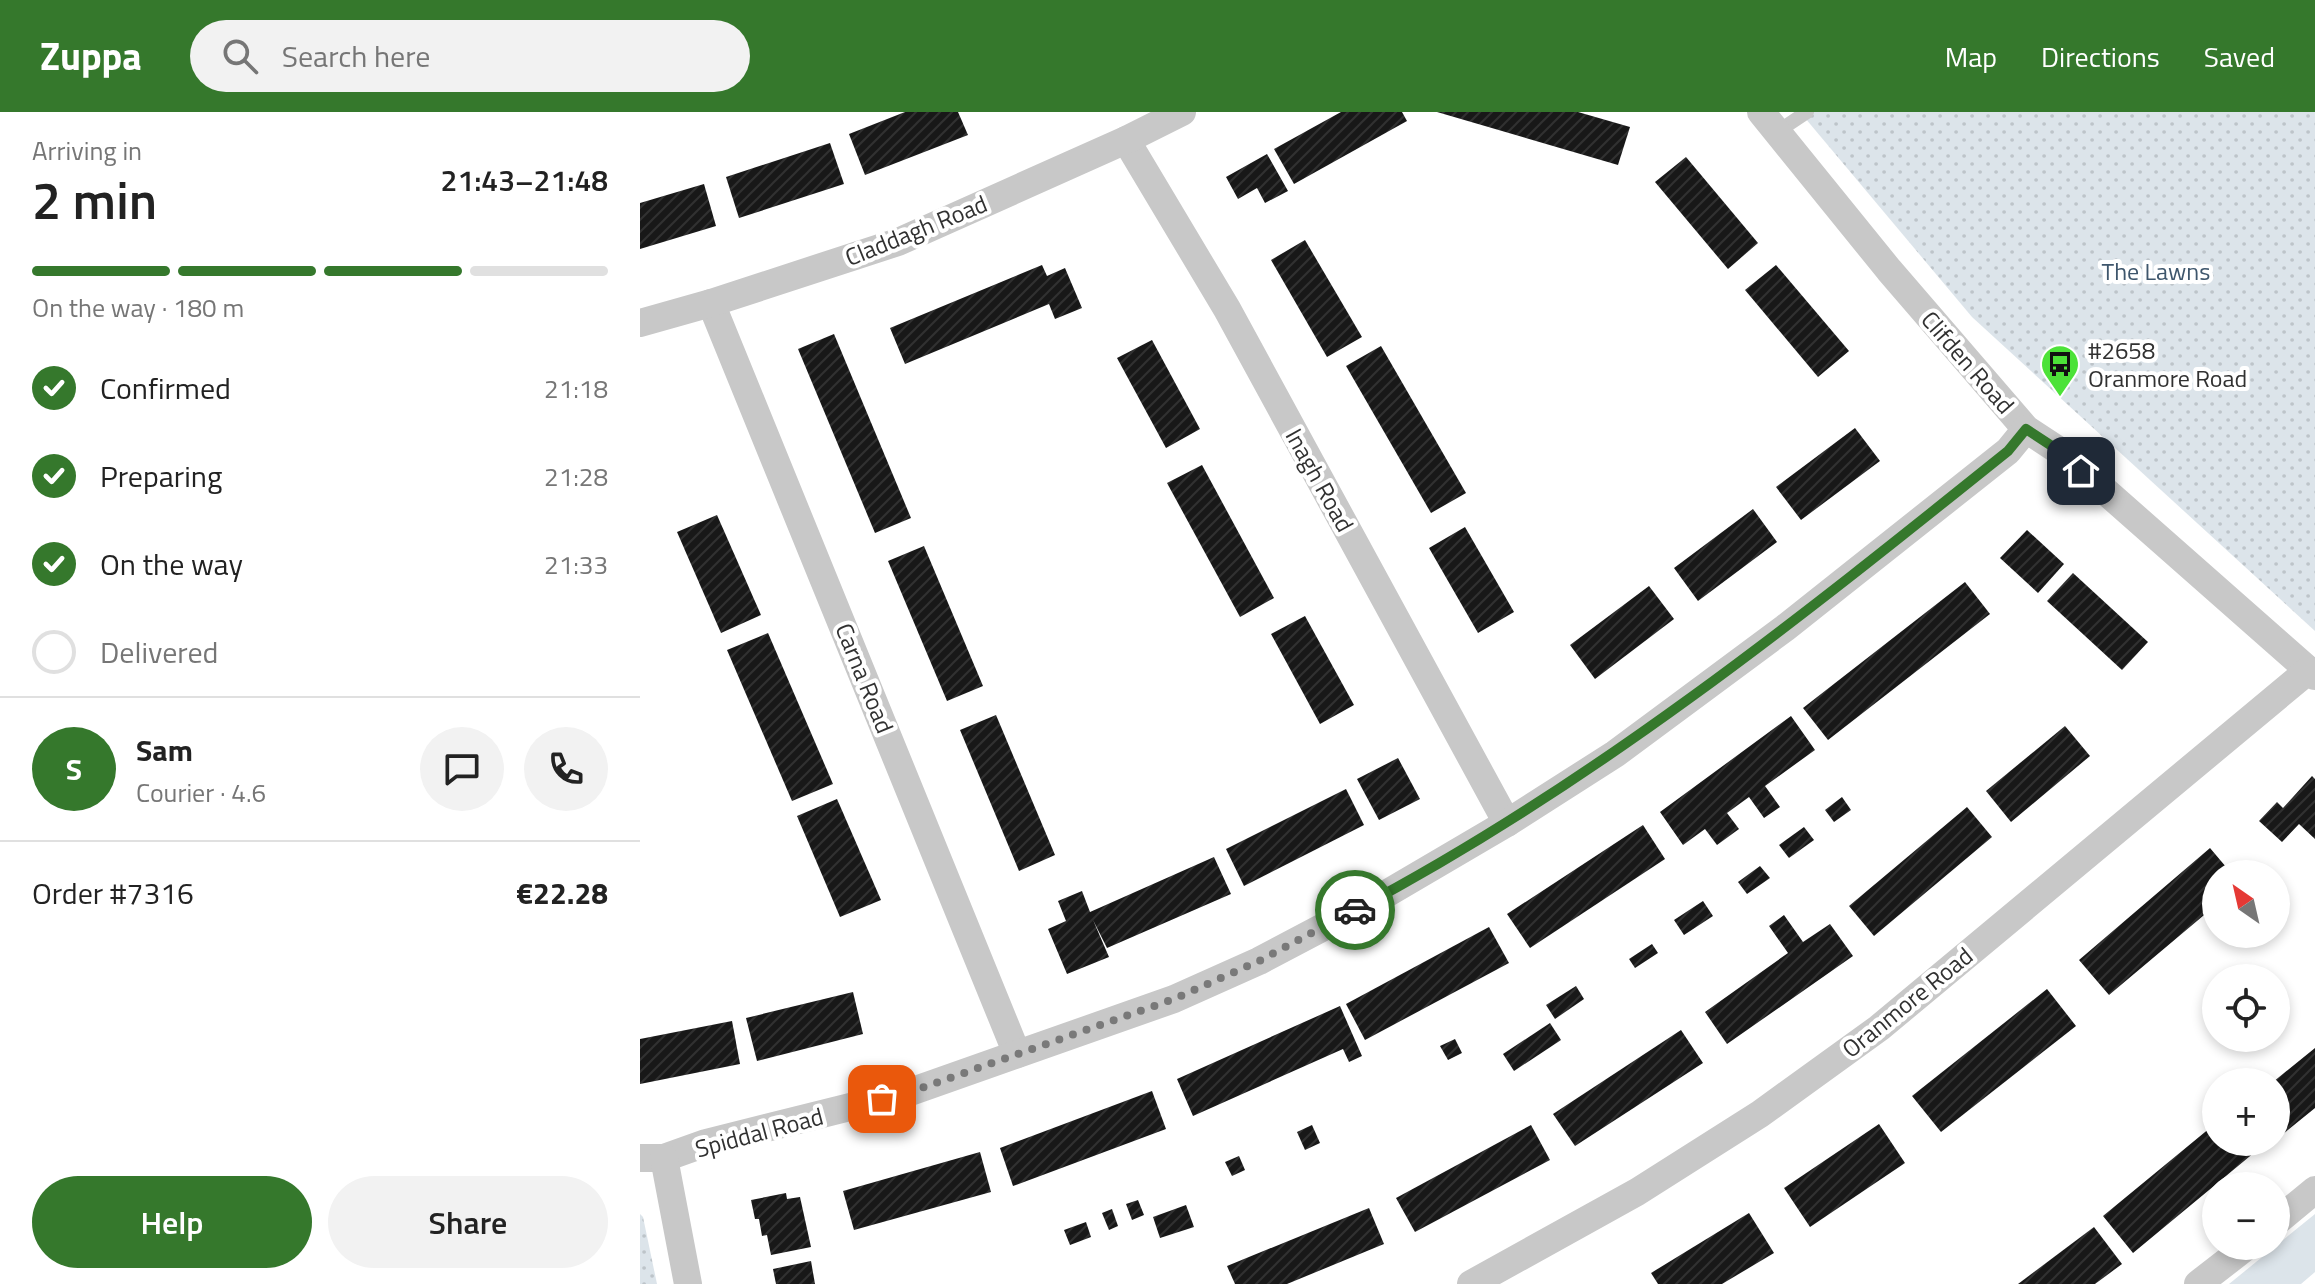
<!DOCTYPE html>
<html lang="en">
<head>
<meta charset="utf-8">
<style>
	body { margin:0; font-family:"Titillium Web",sans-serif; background:#f2f2f2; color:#222; height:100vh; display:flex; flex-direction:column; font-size:30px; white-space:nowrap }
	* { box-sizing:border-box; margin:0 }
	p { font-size:26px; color:#767676 }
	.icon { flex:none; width:44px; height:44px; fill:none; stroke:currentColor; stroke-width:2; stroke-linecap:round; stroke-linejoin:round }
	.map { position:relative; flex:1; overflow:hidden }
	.side { display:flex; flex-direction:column; background:#fff; width:640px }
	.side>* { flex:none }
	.needle { width:52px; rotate:326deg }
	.fabs { position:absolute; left:1562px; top:748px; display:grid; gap:16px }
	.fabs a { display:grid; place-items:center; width:88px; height:88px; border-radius:50%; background:#fff; box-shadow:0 4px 12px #0003; font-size:40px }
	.pin { position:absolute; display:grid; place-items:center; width:68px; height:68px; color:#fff; margin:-34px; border-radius:16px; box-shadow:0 4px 12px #0006 }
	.courier { position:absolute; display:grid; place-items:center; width:80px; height:80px; margin:-40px; border:6px solid #35782c; border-radius:50%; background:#fff; color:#222; box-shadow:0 2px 10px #0007 }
	.head em { font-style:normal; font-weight:600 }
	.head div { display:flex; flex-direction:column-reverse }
	.head { display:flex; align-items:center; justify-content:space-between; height:136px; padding:0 32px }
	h1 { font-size:52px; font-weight:600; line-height:60px }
	.bar { display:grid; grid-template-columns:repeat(4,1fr); gap:12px 8px; align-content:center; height:96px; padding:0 32px }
	.bar i { height:10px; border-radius:6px; background:#e0e0e0 }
	.bar .current { background:#35782c }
	.bar p { grid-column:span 4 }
	.line { display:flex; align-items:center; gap:20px; padding:0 32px; border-top:2px solid #e0e0e0 }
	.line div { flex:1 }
	.round { display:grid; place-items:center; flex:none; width:84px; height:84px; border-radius:42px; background:#f2f2f2 }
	ol { padding:0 32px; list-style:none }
	li { display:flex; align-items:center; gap:24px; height:88px }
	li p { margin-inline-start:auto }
	li .icon { padding:8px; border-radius:50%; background:#35782c; color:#fff; stroke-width:4 }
	li:last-child { color:#767676 }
	li i { width:44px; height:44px; border:4px solid #e0e0e0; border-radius:50% }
	.cta { display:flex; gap:16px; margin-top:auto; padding:16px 32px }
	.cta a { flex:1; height:92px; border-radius:48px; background:#35782c; color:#fff; font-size:32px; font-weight:600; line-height:92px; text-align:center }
	.cta a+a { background:#f2f2f2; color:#222 }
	header { display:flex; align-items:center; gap:48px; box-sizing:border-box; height:112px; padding:0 40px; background:#35782c; color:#fff }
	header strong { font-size:38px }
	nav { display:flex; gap:44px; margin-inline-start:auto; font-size:28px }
	.search { width:560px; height:72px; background:#f2f2f2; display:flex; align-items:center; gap:20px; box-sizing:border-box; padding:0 28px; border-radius:44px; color:#767676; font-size:30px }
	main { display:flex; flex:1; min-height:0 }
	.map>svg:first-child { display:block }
	.grass { fill:#dce4ea }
	.park { fill:url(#park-dots) }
	.building { fill:url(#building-hatch) }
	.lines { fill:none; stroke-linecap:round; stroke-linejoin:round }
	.service { stroke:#c8c8c8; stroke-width:14 }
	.minor { stroke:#c8c8c8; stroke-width:28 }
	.done { stroke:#797979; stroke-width:8; stroke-dasharray:0 14.4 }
	.route { stroke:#35782c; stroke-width:10 }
	.labels { text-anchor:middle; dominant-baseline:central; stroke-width:8; stroke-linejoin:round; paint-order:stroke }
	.street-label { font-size:24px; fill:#313131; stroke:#fff }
	.park-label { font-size:24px; fill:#3e566c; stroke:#fff }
	.poi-label { font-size:24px; fill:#313131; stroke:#fff; text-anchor:start }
</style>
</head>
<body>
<header>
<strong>Zuppa</strong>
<div class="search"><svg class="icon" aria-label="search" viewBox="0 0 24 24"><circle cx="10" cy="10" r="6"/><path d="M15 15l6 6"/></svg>Search here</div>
<nav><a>Map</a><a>Directions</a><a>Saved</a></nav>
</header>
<main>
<section class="side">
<div class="head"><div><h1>2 min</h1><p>Arriving in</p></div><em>21:43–21:48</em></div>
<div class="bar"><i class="current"></i><i class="current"></i><i class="current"></i><i></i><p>On the way · 180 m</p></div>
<ol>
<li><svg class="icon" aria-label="check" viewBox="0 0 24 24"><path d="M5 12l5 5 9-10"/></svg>Confirmed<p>21:18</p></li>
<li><svg class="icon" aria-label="check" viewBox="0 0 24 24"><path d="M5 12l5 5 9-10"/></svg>Preparing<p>21:28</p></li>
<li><svg class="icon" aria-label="check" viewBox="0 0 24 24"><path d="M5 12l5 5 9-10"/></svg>On the way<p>21:33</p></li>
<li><i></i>Delivered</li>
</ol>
<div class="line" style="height:144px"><b class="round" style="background:#35782c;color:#fff">S</b><div><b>Sam</b><p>Courier · 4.6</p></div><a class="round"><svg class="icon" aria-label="chat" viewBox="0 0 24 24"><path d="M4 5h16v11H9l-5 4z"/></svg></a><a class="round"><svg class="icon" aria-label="phone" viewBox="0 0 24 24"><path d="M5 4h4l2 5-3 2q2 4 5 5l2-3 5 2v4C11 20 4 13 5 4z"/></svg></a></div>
<div class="line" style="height:104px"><div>Order #7316</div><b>€22.28</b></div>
<div class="cta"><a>Help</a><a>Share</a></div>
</section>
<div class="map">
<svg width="1675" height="1172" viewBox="0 0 1675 1172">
	<defs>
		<pattern id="park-dots" width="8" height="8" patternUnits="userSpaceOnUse" patternTransform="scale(2)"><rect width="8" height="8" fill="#dce4ea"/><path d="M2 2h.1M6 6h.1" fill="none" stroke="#bdc4c9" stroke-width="1.8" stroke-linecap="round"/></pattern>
		<pattern id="building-hatch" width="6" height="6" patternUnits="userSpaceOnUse" patternTransform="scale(2)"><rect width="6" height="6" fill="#181818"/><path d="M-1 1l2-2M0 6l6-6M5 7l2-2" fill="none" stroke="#313131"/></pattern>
	</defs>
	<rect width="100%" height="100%" fill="#fff"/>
	<path class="grass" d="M 1675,1102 L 1675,1160 L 1661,1172 L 1589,1172 Z"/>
	<g class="park">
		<path d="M 1160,0 L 1675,0 L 1675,519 L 1332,205 Z"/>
		<path d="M 0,1102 L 3,1105 L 17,1172 L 0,1172 Z"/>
	</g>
	<g class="building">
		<path d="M 265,0 L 318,0 L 328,23 L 225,63 L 209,22 Z"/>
		<path d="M 701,0 L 762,0 L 767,9 L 654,72 L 634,37 Z"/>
		<path d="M 797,0 L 938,0 L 990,15 L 978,53 Z"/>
		<path d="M 190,31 L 204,72 L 99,106 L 86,65 Z"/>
		<path d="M 627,42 L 648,79 L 625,91 L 617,76 L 598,87 L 586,65 Z"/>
		<path d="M 1046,45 L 1118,131 L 1088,157 L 1015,70 Z"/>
		<path d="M 64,72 L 76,114 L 0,137 L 0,91 Z"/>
		<path d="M 665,128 L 722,225 L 687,245 L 631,148 Z"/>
		<path d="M 402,153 L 407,164 L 425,156 L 442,196 L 415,207 L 409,192 L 265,252 L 250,216 Z"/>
		<path d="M 1136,153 L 1209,239 L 1178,265 L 1105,178 Z"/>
		<path d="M 194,222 L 271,406 L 235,421 L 158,237 Z"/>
		<path d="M 512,228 L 560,317 L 526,336 L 477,246 Z"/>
		<path d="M 741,234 L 826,381 L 791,401 L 706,254 Z"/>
		<path d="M 1215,316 L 1240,349 L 1161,408 L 1136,375 Z"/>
		<path d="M 562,353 L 634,486 L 600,505 L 527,371 Z"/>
		<path d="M 1113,397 L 1137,430 L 1058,489 L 1034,456 Z"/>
		<path d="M 77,403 L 121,503 L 81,521 L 37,420 Z"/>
		<path d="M 825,415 L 874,500 L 838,521 L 789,436 Z"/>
		<path d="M 1387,418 L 1424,452 L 1398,481 L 1360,446 Z"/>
		<path d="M 284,434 L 343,574 L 307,589 L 248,449 Z"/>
		<path d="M 1433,461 L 1508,530 L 1482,558 L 1407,489 Z"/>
		<path d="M 1325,470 L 1350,502 L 1188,628 L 1163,596 Z"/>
		<path d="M 1009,474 L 1034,507 L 955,567 L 930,533 Z"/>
		<path d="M 665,504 L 714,593 L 680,612 L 631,522 Z"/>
		<path d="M 128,521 L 193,672 L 152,689 L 87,538 Z"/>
		<path d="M 356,603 L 415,743 L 379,759 L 320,618 Z"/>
		<path d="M 1151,604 L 1175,638 L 1125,674 L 1140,695 L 1124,706 L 1109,685 L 1087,701 L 1099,717 L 1077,733 L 1065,717 L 1043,733 L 1020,700 Z"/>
		<path d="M 1425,614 L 1450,644 L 1371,710 L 1346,679 Z"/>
		<path d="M 758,646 L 780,687 L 739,708 L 717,667 Z"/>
		<path d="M 1672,664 L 1675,667 L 1675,727 L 1659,712 L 1642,730 L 1619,709 L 1637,690 L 1643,696 Z"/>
		<path d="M 706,677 L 724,713 L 604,774 L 586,737 Z"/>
		<path d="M 1202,685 L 1211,698 L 1194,710 L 1185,698 Z"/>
		<path d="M 197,687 L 241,788 L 200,805 L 157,704 Z"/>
		<path d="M 1327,695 L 1352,725 L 1234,824 L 1209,794 Z"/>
		<path d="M 1003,713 L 1025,747 L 890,836 L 867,802 Z"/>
		<path d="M 1164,715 L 1174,728 L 1149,746 L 1139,733 Z"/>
		<path d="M 1570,736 L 1592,762 L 1576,762 L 1576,793 L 1469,883 L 1439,848 Z"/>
		<path d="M 574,745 L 591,782 L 467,836 L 453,808 L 469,845 L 427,862 L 408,817 L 426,809 L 418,789 L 442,779 L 450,800 Z"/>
		<path d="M 1120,754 L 1130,766 L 1107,782 L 1098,770 Z"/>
		<path d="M 1063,789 L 1073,804 L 1044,823 L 1034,808 Z"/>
		<path d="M 1144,803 L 1163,830 L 1190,812 L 1213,844 L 1087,932 L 1065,900 L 1148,841 L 1129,814 Z"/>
		<path d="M 849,815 L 869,851 L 725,928 L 706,892 Z"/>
		<path d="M 1012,832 L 1018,841 L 995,856 L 989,847 Z"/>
		<path d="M 936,874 L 944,887 L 915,907 L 906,893 Z"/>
		<path d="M 1407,877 L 1436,914 L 1301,1020 L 1272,984 Z"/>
		<path d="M 213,880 L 223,922 L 117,949 L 106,906 Z"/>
		<path d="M 700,894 L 722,944 L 709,950 L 703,937 L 553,1004 L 537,967 Z"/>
		<path d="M 92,909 L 100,952 L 0,972 L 0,927 Z"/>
		<path d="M 910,911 L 921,928 L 874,959 L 863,942 Z"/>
		<path d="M 1041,918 L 1063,951 L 935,1034 L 913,1002 Z"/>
		<path d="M 815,927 L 822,941 L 808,948 L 800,934 Z"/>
		<path d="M 1675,936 L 1675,996 L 1643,1022 L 1636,1014 L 1636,970 L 1633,970 Z"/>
		<path d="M 512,979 L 526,1017 L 373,1074 L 360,1036 Z"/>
		<path d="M 1576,1011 L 1576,1030 L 1627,1030 L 1493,1141 L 1463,1104 Z"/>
		<path d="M 1239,1012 L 1265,1051 L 1170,1115 L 1144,1076 Z"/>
		<path d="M 672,1013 L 680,1031 L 665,1038 L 657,1020 Z"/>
		<path d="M 891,1013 L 910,1048 L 775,1120 L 756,1086 Z"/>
		<path d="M 340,1040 L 351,1080 L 214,1118 L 203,1079 Z"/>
		<path d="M 599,1044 L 605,1058 L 592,1064 L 585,1050 Z"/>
		<path d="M 146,1081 L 147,1087 L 160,1085 L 171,1135 L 131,1143 L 127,1123 L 122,1124 L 119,1107 L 115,1107 L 111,1088 Z"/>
		<path d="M 498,1088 L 504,1103 L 492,1108 L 486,1092 Z"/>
		<path d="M 546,1093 L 554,1115 L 520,1126 L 513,1105 Z"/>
		<path d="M 729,1096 L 744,1132 L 647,1172 L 595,1172 L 587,1154 Z"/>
		<path d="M 472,1097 L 478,1114 L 469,1118 L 462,1101 Z"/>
		<path d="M 1109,1101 L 1134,1141 L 1082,1172 L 1018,1172 L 1011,1161 Z"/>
		<path d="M 446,1110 L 451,1125 L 430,1133 L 424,1118 Z"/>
		<path d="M 1454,1115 L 1482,1152 L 1455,1172 L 1378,1172 Z"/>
		<path d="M 171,1149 L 175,1172 L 136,1172 L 133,1157 Z"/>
	</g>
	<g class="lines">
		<path class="service" d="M 1137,20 L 1167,0"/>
		<g class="minor">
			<path d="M 1121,0 L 1249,158 L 1386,317 L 1421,340 L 1675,564"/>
			<path d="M 486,28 L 587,197 L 867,711"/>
			<path d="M 71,191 L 377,942"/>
			<path d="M 0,211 L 71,191 L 258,130 L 486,28 L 542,0"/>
			<path d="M 0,1046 L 24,1046 L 66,1031 L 270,980 L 534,887 L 619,849 L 746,782 L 867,711 L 975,642 L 1145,516 L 1368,339 L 1386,317"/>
			<path d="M 24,1046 L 48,1172"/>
			<path d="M 1636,1110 L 1675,1078"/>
			<path d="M 831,1172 L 997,1080 L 1120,1002 L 1239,916 L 1669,558"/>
			<path d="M 1558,1172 L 1607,1134"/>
		</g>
	</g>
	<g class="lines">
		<path class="done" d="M 242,987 L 270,980 L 534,887 L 619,849 L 715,798"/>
		<path class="route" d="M 715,798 C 952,673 1160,506 1368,339 L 1386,317 L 1421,340 L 1441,359"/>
	</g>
	<defs>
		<symbol id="bus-pin" viewBox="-11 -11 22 30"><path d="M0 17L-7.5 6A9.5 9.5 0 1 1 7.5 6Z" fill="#4ce238" stroke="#fff"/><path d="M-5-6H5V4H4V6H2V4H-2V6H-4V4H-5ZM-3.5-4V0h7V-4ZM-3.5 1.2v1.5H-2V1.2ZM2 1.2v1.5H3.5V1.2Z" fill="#111"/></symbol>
	</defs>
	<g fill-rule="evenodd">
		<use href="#bus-pin" x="1398" y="230" width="44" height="60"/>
	</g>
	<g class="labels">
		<g class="street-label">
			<text transform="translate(276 118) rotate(-22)">Claddagh Road</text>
			<text transform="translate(1328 250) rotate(49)">Clifden Road</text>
			<text transform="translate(680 368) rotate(61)">Inagh Road</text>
			<text transform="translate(225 566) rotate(68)">Carna Road</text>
			<text transform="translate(1267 890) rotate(-39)">Oranmore Road</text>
			<text transform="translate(119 1020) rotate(-15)">Spiddal Road</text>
		</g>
		<g class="park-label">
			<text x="1516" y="159">The Lawns</text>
		</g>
		<g class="poi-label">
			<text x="1448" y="238">#2658<tspan x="1448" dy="28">Oranmore Road</tspan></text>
		</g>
	</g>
</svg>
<div class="fabs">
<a><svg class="needle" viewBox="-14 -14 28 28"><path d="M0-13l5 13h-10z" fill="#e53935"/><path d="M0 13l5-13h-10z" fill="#767676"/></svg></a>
<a><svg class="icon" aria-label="locate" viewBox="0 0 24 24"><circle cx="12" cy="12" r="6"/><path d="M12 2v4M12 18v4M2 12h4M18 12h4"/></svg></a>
<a>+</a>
<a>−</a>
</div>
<div class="pin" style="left:242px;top:987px;background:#ea580c"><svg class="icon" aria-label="bag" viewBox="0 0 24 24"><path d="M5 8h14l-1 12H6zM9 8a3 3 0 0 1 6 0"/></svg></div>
<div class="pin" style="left:1441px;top:359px;background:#1f2937"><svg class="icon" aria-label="home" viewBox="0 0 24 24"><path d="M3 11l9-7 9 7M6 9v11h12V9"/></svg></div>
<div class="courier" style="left:715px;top:798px"><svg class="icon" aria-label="car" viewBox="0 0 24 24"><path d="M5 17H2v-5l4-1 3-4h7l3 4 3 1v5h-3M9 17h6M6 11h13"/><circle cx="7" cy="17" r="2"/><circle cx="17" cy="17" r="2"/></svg></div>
</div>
</main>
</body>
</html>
